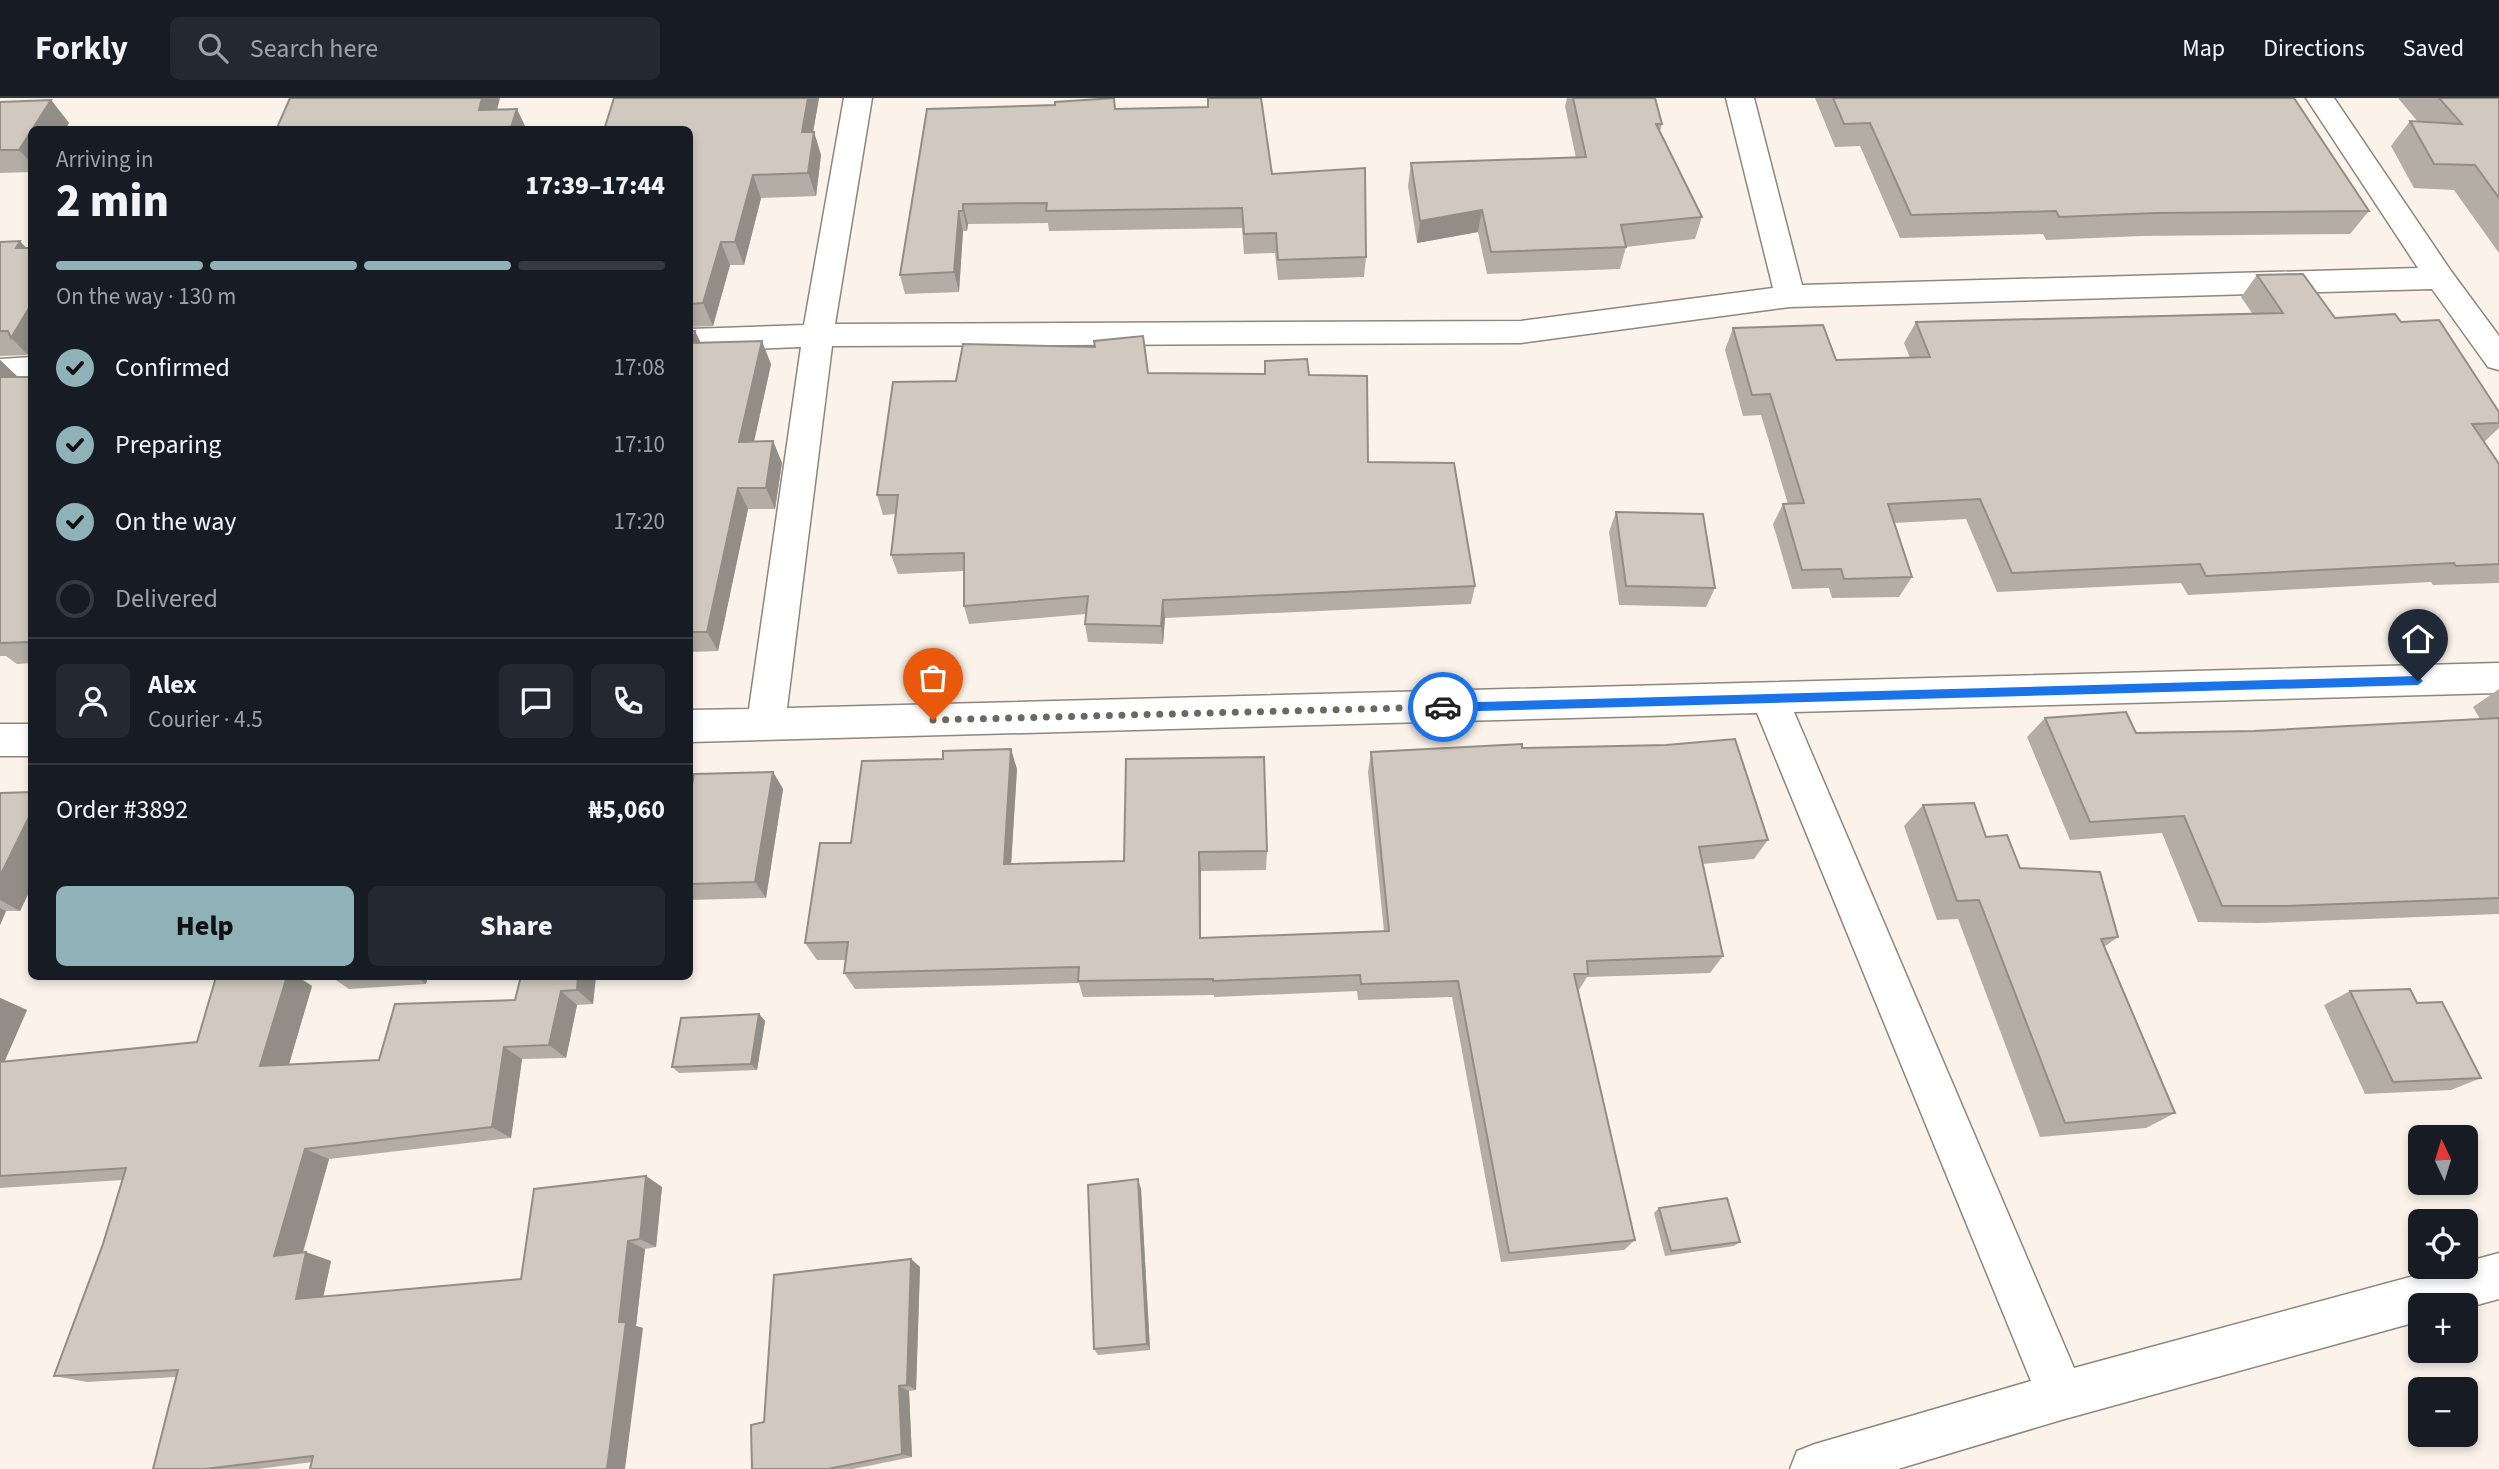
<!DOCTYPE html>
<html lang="en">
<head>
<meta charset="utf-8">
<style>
	body { margin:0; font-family:"Source Sans 3",sans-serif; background:#242831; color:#f1f3f6; height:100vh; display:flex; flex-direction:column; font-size:26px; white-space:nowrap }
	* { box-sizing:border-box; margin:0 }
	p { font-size:23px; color:#9ea1a6 }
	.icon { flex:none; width:38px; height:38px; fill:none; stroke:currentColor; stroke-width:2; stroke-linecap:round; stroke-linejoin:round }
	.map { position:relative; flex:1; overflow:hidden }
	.details { position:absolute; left:28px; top:28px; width:665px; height:854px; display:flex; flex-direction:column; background:#171b24; border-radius:10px; box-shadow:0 4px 10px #0003 }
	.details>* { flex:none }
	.needle { width:46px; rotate:356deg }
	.controls { position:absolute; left:2408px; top:1027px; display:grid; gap:14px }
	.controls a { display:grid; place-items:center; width:70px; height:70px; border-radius:10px; background:#171b24; box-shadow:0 4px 10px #0003; font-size:35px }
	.pin { position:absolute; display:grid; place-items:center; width:60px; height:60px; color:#fff; margin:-72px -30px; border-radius:50% 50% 50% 0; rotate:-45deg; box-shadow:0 0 7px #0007 }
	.pin .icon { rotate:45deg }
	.courier { position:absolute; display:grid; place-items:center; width:70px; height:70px; margin:-35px; border:5px solid #1a73e8; border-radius:50%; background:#fff; color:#222; box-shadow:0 2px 9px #0007 }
	.head em { font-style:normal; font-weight:800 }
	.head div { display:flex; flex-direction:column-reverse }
	.head { display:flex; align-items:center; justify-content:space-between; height:119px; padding:0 28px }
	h1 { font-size:46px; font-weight:800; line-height:52px }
	.bar { display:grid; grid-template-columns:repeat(4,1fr); gap:10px 7px; align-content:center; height:84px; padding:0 28px }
	.bar i { height:9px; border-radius:5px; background:#363941 }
	.bar .selected { background:#8eb2b8 }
	.bar p { grid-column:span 4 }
	.line { display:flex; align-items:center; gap:18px; padding:0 28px; border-top:2px solid #363941 }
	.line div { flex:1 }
	.round { display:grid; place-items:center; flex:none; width:74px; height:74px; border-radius:10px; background:#242831 }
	ol { padding:0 28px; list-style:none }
	li { display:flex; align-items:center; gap:21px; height:77px }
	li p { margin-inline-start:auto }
	li .icon { padding:7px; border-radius:50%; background:#8eb2b8; color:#111; stroke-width:4 }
	li:last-child { color:#9ea1a6 }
	li i { width:38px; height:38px; border:4px solid #363941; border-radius:50% }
	.cta { display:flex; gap:14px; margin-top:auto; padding:14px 28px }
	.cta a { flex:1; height:80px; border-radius:10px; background:#8eb2b8; color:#111; font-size:28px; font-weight:800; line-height:80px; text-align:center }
	.cta a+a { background:#242831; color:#f1f3f6 }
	header { display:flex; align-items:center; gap:42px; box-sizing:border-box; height:98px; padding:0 35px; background:#171b24; border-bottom:2px solid #363941 }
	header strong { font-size:33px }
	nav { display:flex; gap:38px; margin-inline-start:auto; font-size:24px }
	.search { width:490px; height:63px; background:#242831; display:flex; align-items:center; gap:18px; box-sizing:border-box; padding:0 24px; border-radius:10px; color:#9ea1a6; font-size:26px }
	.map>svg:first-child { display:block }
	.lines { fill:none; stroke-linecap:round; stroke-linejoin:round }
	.street-casing { stroke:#8d867d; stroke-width:3 }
	.street { fill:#fff; fill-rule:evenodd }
	.wall { fill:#b4ada5 }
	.shaded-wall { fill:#928d86 }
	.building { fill:#d1c9c0; stroke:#928d86; stroke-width:2 }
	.route { fill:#1a73e8 }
	.done { stroke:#6c6762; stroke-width:7; stroke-dasharray:0 12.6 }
</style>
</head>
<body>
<header>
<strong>Forkly</strong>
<div class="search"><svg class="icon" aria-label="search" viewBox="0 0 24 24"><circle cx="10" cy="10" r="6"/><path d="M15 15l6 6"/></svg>Search here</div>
<nav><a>Map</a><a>Directions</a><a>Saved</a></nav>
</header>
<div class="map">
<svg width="2499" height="1371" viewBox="0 0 2499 1371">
	<rect width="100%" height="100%" fill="#fbf3e9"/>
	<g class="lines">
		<defs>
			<g id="street">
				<path d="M 844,0 L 872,0 L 835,226 L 1521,223 L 1773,190 L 1726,0 L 1754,0 L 1802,187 L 2418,170 L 2306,0 L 2334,0 L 2451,173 L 2499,238 L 2499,272 L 2488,269 L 2432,191 L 1790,209 L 1521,245 L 832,248 L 787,610 L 2499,565 L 2499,595 L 1794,614 L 2074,1270 L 2447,1169 L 2466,1169 L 2466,1164 L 2499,1155 L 2499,1201 L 2466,1210 L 2466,1208 L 2420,1208 L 2420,1223 L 2061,1322 L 1898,1371 L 1790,1371 L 1797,1353 L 1815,1346 L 2031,1283 L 1757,615 L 690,644 L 690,612 L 749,611 L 801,249 L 690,253 L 690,231 L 804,227 Z"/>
				<path d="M 32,259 L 32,281 L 0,283 L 0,261 Z"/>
				<rect x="0" y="626" width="32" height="32"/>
			</g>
		</defs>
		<use href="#street" class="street-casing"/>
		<use href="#street" class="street"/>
	</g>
	<g class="wall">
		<path d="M 614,0 L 819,0 L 813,34 L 814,34 L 821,57 L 816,98 L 761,100 L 744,167 L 730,167 L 713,228 L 690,229 L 690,32 Z"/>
		<path d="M 1567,0 L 1655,0 L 1662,26 L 1660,33 L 1702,119 L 1695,141 L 1626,149 L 1620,171 L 1487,176 L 1478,134 L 1417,145 L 1408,88 L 1411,65 L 1576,60 L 1565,8 Z"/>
		<path d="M 1815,0 L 2294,0 L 2369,113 L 2350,136 L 2141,138 L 2046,142 L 2043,136 L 1900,140 L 1860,48 L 1835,49 Z"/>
		<path d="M 2398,0 L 2499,0 L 2499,155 L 2454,92 L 2414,90 L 2391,48 L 2410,23 L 2418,24 Z"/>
		<path d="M 51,2 L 69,25 L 32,32 L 32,74 L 0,75 L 0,4 Z"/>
		<path d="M 927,11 L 1115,11 L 1272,76 L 1366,159 L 1364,179 L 1278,182 L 1275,155 L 1244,156 L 1242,130 L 1049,133 L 1048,125 L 968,126 L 967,133 L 963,133 L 959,194 L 905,196 L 900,177 Z"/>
		<path d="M 0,144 L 27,257 L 0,258 Z"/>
		<path d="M 2257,177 L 2335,220 L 2401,224 L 2499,314 L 2499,330 L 2484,344 L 2499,366 L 2499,485 L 2433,487 L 2431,484 L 2188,497 L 2181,485 L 1997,494 L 1966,421 L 1894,425 L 1912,479 L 1899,499 L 1832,500 L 1829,490 L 1792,491 L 1773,426 L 1783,406 L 1788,406 L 1761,317 L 1743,318 L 1725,252 L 1733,230 L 1836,262 L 1910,260 L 1904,245 L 1916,224 L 2252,215 L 2241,199 Z"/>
		<path d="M 690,233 L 695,233 L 701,245 L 771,266 L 754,344 L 773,343 L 782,365 L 775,411 L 748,411 L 718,553 L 690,554 Z"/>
		<path d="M 0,262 L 18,279 L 32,279 L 32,565 L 17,566 L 6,558 L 0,558 Z"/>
		<path d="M 1265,263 L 1309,277 L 1368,364 L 1475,488 L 1471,506 L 1165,520 L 1163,546 L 1088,544 L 1085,526 L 1086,516 L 969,526 L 964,508 L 964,473 L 898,476 L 891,457 L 896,416 L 883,417 L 877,397 L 956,283 L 1148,275 L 1264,276 Z"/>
		<path d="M 1616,414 L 1715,490 L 1706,509 L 1619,507 L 1609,434 Z"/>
		<path d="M 2499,591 L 2499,816 L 2259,825 L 2198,824 L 2162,735 L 2070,742 L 2027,639 L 2045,620 L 2136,635 L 2254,633 L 2480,621 L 2473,609 Z"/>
		<path d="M 1522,650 L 1768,742 L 1754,761 L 1703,766 L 1723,858 L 1710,875 L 1587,879 L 1579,892 L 1578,892 L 1635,1142 L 1624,1152 L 1501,1164 L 1452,899 L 1358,902 L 1357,893 L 1214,899 L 1214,897 L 1083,899 L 1079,885 L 855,891 L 844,875 L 846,862 L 817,862 L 805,845 L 851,745 L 1017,671 L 1011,766 L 1124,763 L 1126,661 L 1267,753 L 1266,772 L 1201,773 L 1201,840 L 1384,833 L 1368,674 L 1371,654 Z"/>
		<path d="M 773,674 L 783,691 L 766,800 L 690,802 L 690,697 Z"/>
		<path d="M 32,694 L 32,788 L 20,813 L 6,813 L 0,827 L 0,695 Z"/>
		<path d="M 1923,707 L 1986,739 L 2020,770 L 2118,839 L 2104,849 L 2175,1015 L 2146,1030 L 2040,1039 L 1958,821 L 1937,822 L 1904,728 Z"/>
		<path d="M 330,878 L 428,878 L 426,886 L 349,891 Z"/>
		<path d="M 596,878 L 593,906 L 577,907 L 566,960 L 522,961 L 511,1040 L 329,1061 L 303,1155 L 331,1163 L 323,1199 L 521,1181 L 646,1078 L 662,1089 L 656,1149 L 645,1151 L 636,1228 L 643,1230 L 312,1364 L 258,1371 L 153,1371 L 176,1279 L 87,1284 L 54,1278 L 103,1146 L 122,1082 L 0,1090 L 0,900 L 27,912 L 4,964 L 197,944 L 312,888 L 289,966 L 379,962 L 515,902 Z"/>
		<path d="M 2350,893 L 2417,905 L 2481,980 L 2451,992 L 2365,996 L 2324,907 Z"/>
		<path d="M 759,916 L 765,923 L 757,972 L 679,975 L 672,969 Z"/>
		<path d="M 1141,1091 L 1150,1252 L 1098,1257 L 1094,1251 Z"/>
		<path d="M 1659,1110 L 1740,1144 L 1734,1148 L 1665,1158 L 1654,1115 Z"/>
		<path d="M 911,1161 L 920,1169 L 916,1292 L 909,1293 L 912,1359 L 853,1371 L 752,1371 L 764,1324 Z"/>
	</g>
	<g class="shaded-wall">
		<path d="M 482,0 L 500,0 L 492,32 L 479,12 Z"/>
		<path d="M 808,0 L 819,0 L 809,57 L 802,34 Z"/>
		<path d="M 51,2 L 69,25 L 65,32 L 32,32 Z"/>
		<path d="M 517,11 L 527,32 L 510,32 Z"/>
		<path d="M 32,33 L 32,66 L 19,52 Z"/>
		<path d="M 814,34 L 821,57 L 816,98 L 808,75 Z"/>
		<path d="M 753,77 L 761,100 L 744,167 L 735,144 Z"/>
		<path d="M 963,106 L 968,126 L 967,133 L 963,113 Z"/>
		<path d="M 1482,112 L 1478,134 L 1417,145 L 1420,123 Z"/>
		<path d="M 959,113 L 963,133 L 959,194 L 954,174 Z"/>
		<path d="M 20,143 L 32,156 L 16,150 Z"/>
		<path d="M 721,144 L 730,167 L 713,228 L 703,205 Z"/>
		<path d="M 32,205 L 32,261 L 11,240 Z"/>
		<path d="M 695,233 L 705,255 L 692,245 Z"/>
		<path d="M 762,243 L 771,266 L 749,366 L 739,344 Z"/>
		<path d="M 0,262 L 23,284 L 0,290 Z"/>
		<path d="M 773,343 L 782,365 L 775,411 L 766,390 Z"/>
		<path d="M 738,390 L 748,411 L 718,553 L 707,534 Z"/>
		<path d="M 1163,502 L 1165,520 L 1163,546 L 1161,528 Z"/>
		<path d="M 1011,651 L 1017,671 L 1010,784 L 1004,766 Z"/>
		<path d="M 773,674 L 783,691 L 766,800 L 755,784 Z"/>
		<path d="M 32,713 L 32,788 L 20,813 L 0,802 L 0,778 Z"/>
		<path d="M 1199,754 L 1201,773 L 1201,857 L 1200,840 Z"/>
		<path d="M 0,810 L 6,813 L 0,827 Z"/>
		<path d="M 287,878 L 297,878 L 312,888 L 285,980 L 260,968 Z"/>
		<path d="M 415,878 L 428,878 L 426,886 Z"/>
		<path d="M 578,878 L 596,878 L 593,906 L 577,892 Z"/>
		<path d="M 561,893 L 577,907 L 566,960 L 549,947 Z"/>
		<path d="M 0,900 L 27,912 L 0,974 Z"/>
		<path d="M 759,916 L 765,923 L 757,972 L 751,966 Z"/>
		<path d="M 504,949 L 522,961 L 511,1040 L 492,1029 Z"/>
		<path d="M 305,1051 L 329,1061 L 299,1167 L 274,1158 Z"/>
		<path d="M 646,1078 L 662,1089 L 656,1149 L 640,1141 Z"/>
		<path d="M 1138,1081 L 1141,1091 L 1150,1252 L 1147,1246 Z"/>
		<path d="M 628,1143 L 645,1151 L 636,1228 L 643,1230 L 625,1371 L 607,1371 L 619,1224 Z"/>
		<path d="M 306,1154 L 331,1163 L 321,1209 L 296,1201 Z"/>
		<path d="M 911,1161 L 920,1169 L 916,1292 L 907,1287 Z"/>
		<path d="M 899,1288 L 909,1293 L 912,1359 L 902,1356 Z"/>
	</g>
	<g class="building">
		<path d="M 290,0 L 482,0 L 479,12 L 517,11 L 510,32 L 276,32 Z"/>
		<path d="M 614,0 L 808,0 L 802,34 L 814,34 L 808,75 L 753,77 L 735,144 L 721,144 L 703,205 L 690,206 L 690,32 L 604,32 Z"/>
		<path d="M 1114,0 L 1115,11 L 1208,9 L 1208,0 L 1261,0 L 1272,76 L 1365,70 L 1366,159 L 1278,162 L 1276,135 L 1244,136 L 1242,110 L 1046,113 L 1047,105 L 963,106 L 963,113 L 959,113 L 954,174 L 900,177 L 927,11 L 1055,7 L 1055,4 Z"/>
		<path d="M 1573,0 L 1655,0 L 1662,26 L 1656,26 L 1702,119 L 1621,127 L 1626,149 L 1491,154 L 1482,112 L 1420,123 L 1411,65 L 1586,59 Z"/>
		<path d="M 1833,0 L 2294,0 L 2369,113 L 2156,115 L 2059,119 L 2056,113 L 1911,117 L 1870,25 L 1844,26 Z"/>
		<path d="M 2439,0 L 2499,0 L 2499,100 L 2475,67 L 2434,66 L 2410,23 L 2462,26 Z"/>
		<path d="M 51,2 L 19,52 L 0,52 L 0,4 Z"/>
		<path d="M 20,143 L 16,150 L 32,150 L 32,205 L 11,240 L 8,233 L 0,233 L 0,144 Z"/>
		<path d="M 2303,176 L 2335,220 L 2395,216 L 2401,224 L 2439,222 L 2499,314 L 2499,325 L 2472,326 L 2499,366 L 2499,466 L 2456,468 L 2454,465 L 2206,478 L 2200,466 L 2012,475 L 1980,401 L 1888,406 L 1912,479 L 1844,481 L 1841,471 L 1802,472 L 1783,406 L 1804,405 L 1770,296 L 1752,297 L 1733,230 L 1823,227 L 1836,262 L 1930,259 L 1916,224 L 2283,215 L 2257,177 Z"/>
		<path d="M 690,233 L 695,233 L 692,245 L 762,243 L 739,344 L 773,343 L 766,390 L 738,390 L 707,534 L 690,534 Z"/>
		<path d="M 1143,238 L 1148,275 L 1265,276 L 1265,263 L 1307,261 L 1309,277 L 1367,278 L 1368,364 L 1454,365 L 1475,488 L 1163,502 L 1161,528 L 1085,526 L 1088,498 L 964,508 L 964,455 L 891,457 L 898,397 L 877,397 L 893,284 L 956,283 L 963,246 L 1095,249 L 1094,243 Z"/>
		<path d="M 0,279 L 32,279 L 32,544 L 0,545 Z"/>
		<path d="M 1616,414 L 1703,416 L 1715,490 L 1626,488 Z"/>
		<path d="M 2126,614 L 2136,635 L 2254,633 L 2499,620 L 2499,800 L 2284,808 L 2222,808 L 2184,718 L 2090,724 L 2045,620 Z"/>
		<path d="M 1735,641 L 1768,742 L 1699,749 L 1723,858 L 1587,863 L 1588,876 L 1574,876 L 1635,1142 L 1509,1155 L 1458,883 L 1361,886 L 1360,877 L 1213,883 L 1213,881 L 1078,883 L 1079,869 L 844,875 L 848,844 L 805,845 L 820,745 L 851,745 L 862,663 L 943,661 L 943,653 L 1011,651 L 1004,766 L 1124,763 L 1126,661 L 1264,659 L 1267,753 L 1199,754 L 1200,840 L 1389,833 L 1371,654 L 1522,646 L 1522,650 L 1666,647 Z"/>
		<path d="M 773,674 L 755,784 L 690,786 L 690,697 L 694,676 Z"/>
		<path d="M 32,694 L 32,713 L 0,778 L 0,695 Z"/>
		<path d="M 1974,705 L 1986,739 L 2007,737 L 2020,770 L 2100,774 L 2118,839 L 2101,841 L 2175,1015 L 2065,1025 L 1979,802 L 1957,803 L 1923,707 Z"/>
		<path d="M 221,878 L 287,878 L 260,968 L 379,962 L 395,906 L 515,902 L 521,878 L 578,878 L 577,892 L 561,893 L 549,947 L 504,949 L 492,1029 L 305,1051 L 274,1158 L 306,1154 L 296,1201 L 521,1181 L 534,1091 L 646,1078 L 640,1141 L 628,1143 L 619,1224 L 626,1224 L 607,1371 L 310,1371 L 313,1358 L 205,1371 L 153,1371 L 178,1272 L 54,1278 L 103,1146 L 126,1070 L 0,1078 L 0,964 L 197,944 L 216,879 Z"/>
		<path d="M 2410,891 L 2417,905 L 2442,904 L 2481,980 L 2393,984 L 2350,893 Z"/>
		<path d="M 759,916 L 751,966 L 672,969 L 681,920 Z"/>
		<path d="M 1138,1081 L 1147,1246 L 1094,1251 L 1088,1087 Z"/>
		<path d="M 1727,1100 L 1740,1144 L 1671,1153 L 1659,1110 Z"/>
		<path d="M 911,1161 L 907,1287 L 899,1288 L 902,1356 L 828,1371 L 752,1371 L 751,1327 L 764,1324 L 774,1177 Z"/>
	</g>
	<path class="route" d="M 2418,578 L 2423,583 L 2418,587 L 1443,614 L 1438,609 L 1443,605 Z"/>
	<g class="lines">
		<path class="done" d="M 933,622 L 1443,609"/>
	</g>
</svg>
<div class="controls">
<a><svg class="needle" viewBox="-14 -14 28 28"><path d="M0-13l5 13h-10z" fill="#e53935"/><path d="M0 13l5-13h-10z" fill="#9ea1a6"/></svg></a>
<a><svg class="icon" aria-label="locate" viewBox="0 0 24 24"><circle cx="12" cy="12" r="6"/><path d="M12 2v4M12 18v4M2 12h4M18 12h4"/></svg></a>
<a>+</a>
<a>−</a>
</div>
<div class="pin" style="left:933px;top:622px;background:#ea580c"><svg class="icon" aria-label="bag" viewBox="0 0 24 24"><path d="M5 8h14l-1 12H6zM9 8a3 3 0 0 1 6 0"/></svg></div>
<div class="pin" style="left:2418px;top:583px;background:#1f2937"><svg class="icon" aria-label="home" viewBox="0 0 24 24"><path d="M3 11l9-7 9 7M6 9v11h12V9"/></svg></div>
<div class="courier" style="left:1443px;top:609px"><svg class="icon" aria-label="car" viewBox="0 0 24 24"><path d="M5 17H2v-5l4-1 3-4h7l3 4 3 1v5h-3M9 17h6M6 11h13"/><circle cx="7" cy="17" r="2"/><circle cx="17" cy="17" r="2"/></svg></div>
<section class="details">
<div class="head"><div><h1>2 min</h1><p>Arriving in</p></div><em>17:39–17:44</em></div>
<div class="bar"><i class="selected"></i><i class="selected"></i><i class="selected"></i><i></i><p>On the way · 130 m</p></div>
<ol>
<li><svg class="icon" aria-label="check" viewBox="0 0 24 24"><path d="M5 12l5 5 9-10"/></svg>Confirmed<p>17:08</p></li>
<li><svg class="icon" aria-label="check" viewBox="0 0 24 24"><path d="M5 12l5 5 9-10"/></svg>Preparing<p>17:10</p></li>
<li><svg class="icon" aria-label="check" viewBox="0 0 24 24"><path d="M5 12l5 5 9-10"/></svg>On the way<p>17:20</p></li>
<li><i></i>Delivered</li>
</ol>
<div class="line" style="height:126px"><a class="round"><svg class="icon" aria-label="person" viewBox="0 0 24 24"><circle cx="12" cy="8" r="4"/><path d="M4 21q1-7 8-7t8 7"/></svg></a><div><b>Alex</b><p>Courier · 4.5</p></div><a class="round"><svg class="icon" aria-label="chat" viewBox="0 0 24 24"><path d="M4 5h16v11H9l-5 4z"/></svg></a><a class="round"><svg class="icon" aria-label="phone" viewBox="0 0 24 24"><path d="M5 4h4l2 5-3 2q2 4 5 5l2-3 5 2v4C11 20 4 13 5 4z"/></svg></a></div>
<div class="line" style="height:91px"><div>Order #3892</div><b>₦5,060</b></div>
<div class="cta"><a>Help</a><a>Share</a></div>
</section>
</div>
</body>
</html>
